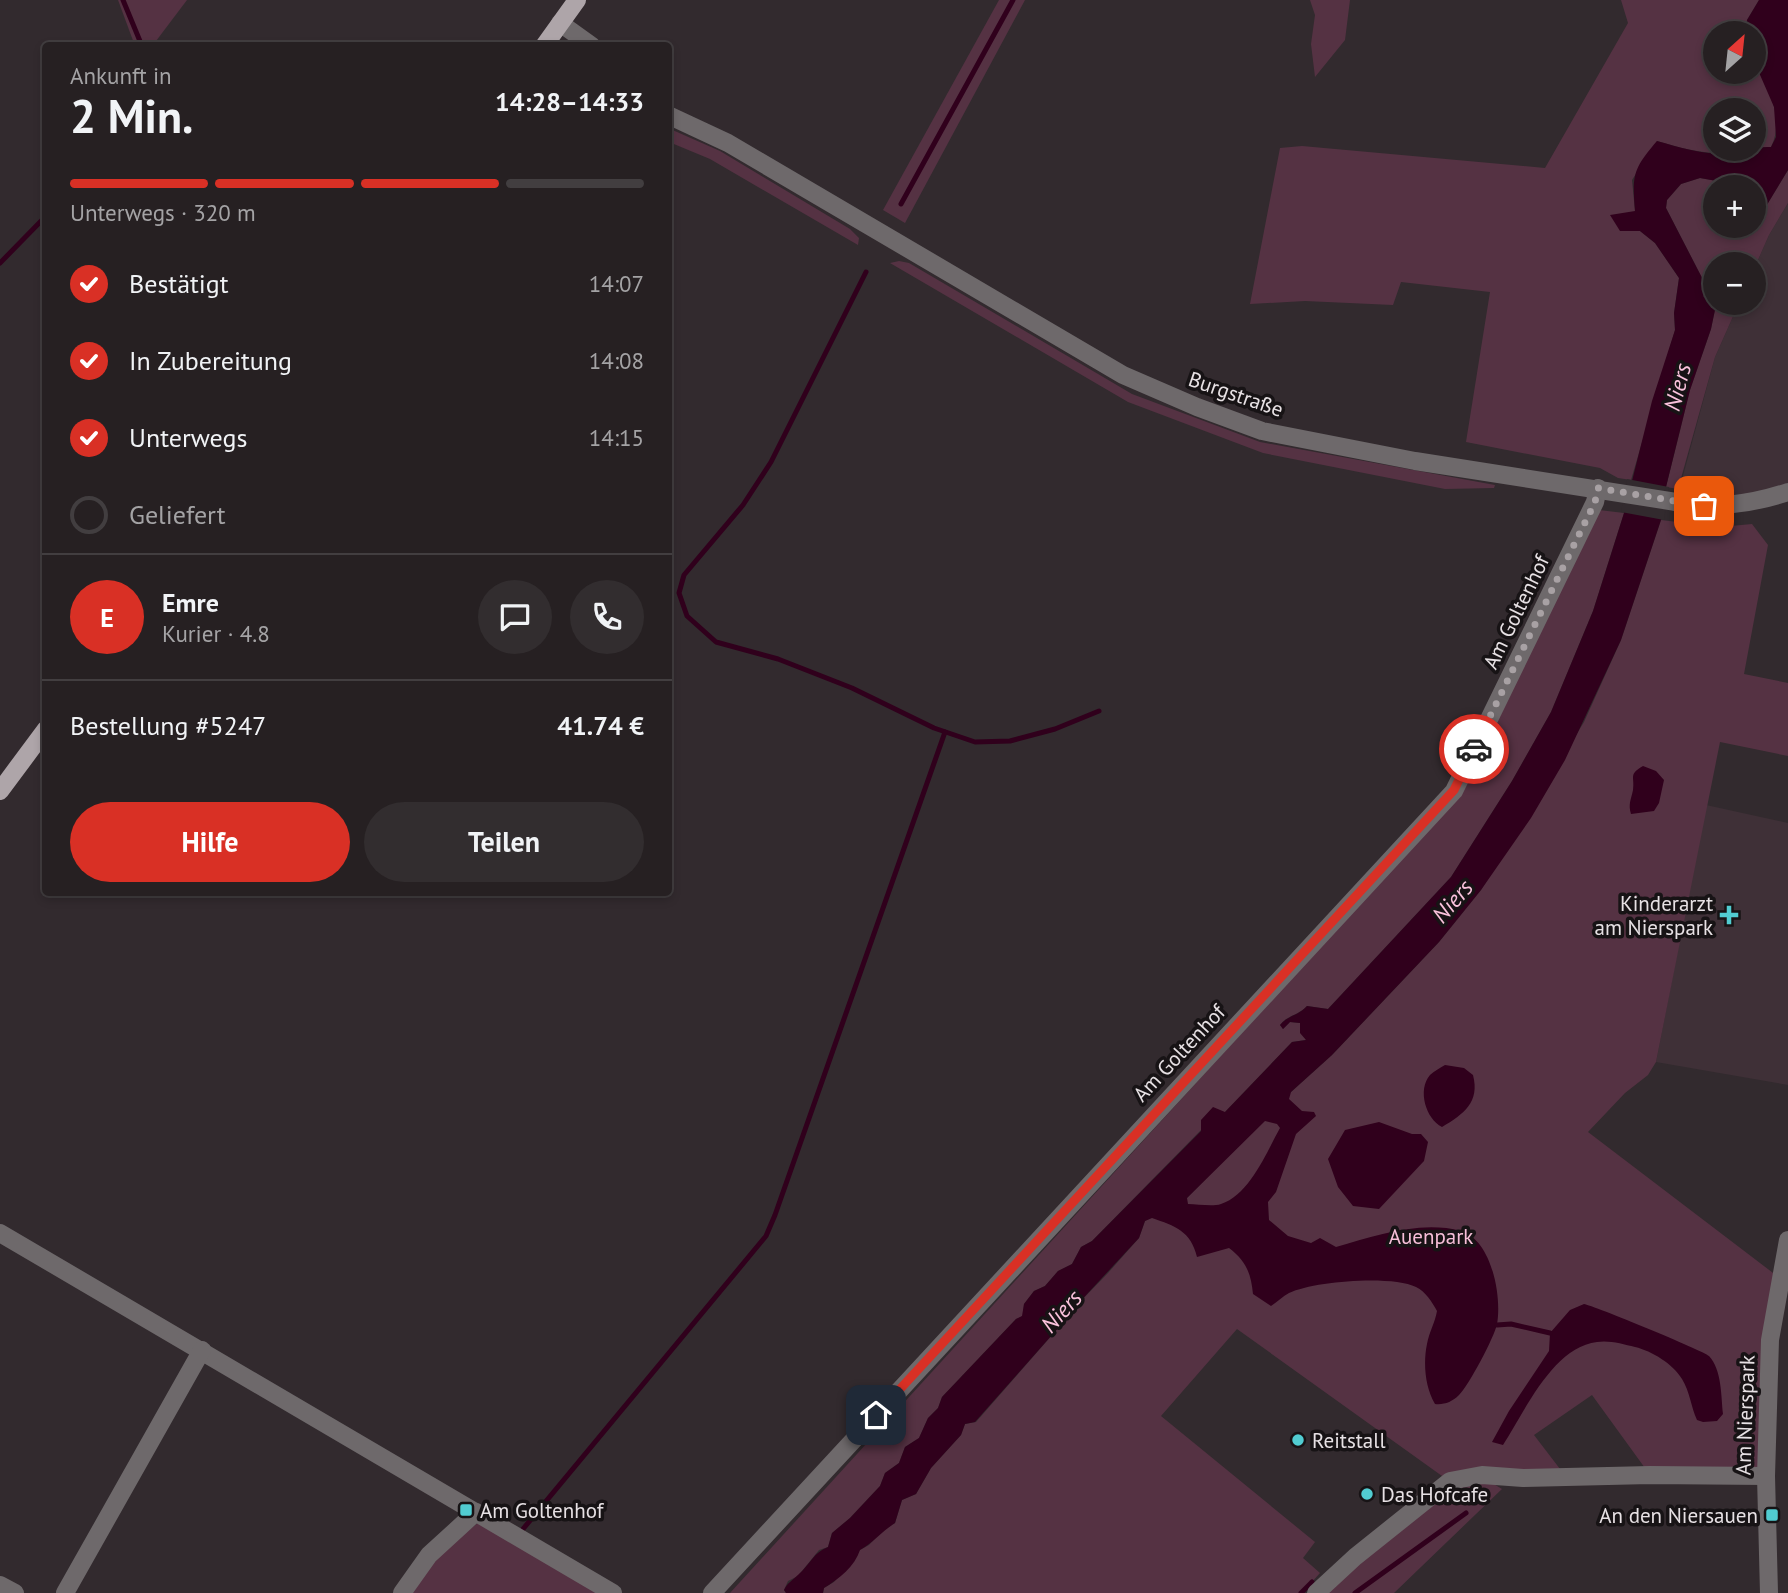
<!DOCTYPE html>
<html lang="de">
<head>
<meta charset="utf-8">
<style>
	body { margin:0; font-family:"PT Sans",sans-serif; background:#322d2f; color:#f1f3f6; height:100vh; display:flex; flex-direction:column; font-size:26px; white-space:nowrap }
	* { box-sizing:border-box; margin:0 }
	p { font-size:23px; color:#a4a3a5 }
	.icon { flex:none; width:38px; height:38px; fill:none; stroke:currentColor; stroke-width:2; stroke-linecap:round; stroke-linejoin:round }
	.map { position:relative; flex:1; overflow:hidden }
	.side { position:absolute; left:42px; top:42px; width:630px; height:854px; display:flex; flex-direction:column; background:#262022; border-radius:7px; box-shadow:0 4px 10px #0003,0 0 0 2px #423e40 }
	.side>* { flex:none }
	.needle { width:46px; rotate:27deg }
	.fabs { position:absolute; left:1703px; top:21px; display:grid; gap:14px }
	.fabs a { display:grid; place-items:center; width:63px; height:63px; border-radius:50%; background:#262022; box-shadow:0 4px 10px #0003,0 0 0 2px #423e40; font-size:35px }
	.pin { position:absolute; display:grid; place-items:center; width:60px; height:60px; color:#fff; margin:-30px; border-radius:14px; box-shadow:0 4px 10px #0006 }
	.courier { position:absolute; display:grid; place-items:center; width:70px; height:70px; margin:-35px; border:5px solid #d93025; border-radius:50%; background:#fff; color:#222; box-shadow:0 2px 9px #0007 }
	.overview em { font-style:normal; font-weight:600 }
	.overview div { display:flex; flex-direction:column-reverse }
	.overview { display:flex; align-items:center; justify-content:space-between; height:119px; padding:0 28px }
	h1 { font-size:46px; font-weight:600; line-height:52px }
	.bar { display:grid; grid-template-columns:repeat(4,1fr); gap:10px 7px; align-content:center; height:84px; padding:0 28px }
	.bar i { height:9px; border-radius:5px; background:#423e40 }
	.bar .active { background:#d93025 }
	.bar p { grid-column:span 4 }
	.line { display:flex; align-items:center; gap:18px; padding:0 28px; border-top:2px solid #423e40 }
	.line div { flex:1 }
	.round { display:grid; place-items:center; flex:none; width:74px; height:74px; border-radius:37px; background:#322d2f }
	ol { padding:0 28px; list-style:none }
	li { display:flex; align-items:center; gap:21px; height:77px }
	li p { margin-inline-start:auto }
	li .icon { padding:7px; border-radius:50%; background:#d93025; color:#fff; stroke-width:4 }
	li:last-child { color:#a4a3a5 }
	li i { width:38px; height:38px; border:4px solid #423e40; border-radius:50% }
	.primary-button { display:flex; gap:14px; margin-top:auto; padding:14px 28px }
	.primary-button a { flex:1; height:80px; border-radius:42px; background:#d93025; color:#fff; font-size:28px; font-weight:600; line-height:80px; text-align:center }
	.primary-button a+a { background:#322d2f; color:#f1f3f6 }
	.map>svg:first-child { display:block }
	.built { fill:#3f3037 }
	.green { fill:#553243 }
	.water { fill:#30001c; fill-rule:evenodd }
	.pier { fill:#322a2e }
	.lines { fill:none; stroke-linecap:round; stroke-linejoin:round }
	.stream { stroke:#30001c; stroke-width:5 }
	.minor { stroke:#6e696b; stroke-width:18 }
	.tertiary { stroke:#6e696b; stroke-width:18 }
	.primary { stroke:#aea5a9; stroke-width:18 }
	.done { stroke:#a8a1a4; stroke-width:7; stroke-dasharray:0 12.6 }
	.route { stroke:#d93025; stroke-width:9 }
	.poi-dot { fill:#51ccd1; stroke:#171315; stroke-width:2.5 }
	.labels { text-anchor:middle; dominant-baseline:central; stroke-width:7; stroke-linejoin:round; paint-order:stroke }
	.street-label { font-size:21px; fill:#e7e1e4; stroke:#171315 }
	.poi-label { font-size:21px; fill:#e7e1e4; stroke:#171315; text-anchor:start }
	.park-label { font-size:21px; fill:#f6bed8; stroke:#171315 }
	.water-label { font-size:23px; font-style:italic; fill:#fac2dc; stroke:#171315 }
</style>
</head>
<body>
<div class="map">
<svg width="1788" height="1593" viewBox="0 0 1788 1593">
	<rect width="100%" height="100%" fill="#322a2e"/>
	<g class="built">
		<path d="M 1788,203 L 1788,492 L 1676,502 L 1715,357 L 1739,303 L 1754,303 L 1754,269 L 1769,235 Z"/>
		<path d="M 1706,805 L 1788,823 L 1788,1085 L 1656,1062 Z"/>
	</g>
	<g class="green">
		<path d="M 118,0 L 187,0 L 153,45 L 135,46 Z"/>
		<path d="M 999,0 L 1025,0 L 905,223 L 883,210 Z"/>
		<path d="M 1310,0 L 1350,0 L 1345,40 L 1315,77 L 1311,44 L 1315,15 Z"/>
		<path d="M 1621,0 L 1759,0 L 1747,20 L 1746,33 L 1715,33 L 1715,72 L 1754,72 L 1754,61 C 1768,86 1785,119 1771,147 L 1754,148 L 1754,110 L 1715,110 L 1715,149 L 1751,149 C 1721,159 1687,150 1657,141 L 1632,180 L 1635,211 L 1640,231 L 1655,243 L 1679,278 L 1674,313 L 1675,330 L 1631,480 L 1618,478 L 1600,468 L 1466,442 L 1490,292 L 1401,282 L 1393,305 L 1305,301 L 1250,304 L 1280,148 L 1302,146 L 1545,168 L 1628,23 Z"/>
		<path d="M 668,128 L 720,151 L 850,229 L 859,238 L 858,245 L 710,159 L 669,142 Z"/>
		<path d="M 1788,170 L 1788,203 L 1769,235 L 1754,269 L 1754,264 L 1715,264 L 1715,303 L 1739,303 L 1715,357 L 1678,489 L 1666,487 L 1690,390 L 1711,329 L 1716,305 L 1666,208 L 1667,200 L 1681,184 L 1700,178 L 1728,183 L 1759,184 L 1760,187 L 1754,190 L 1754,187 L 1715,187 L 1715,226 L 1754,226 L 1754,212 L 1765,208 Z"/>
		<path d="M 899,261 L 909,263 L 1132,394 L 1260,442 L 1495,485 L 1494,488 L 1445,489 L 1263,453 L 1128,402 L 890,263 Z"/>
		<path d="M 1599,510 L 1624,513 L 1593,611 L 1551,712 L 1512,781 L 1451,877 L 1328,1009 L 1307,1006 C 1298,1016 1287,1015 1280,1025 L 1283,1029 L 1290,1022 L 1300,1023 L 1306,1040 L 1292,1042 L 1225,1112 L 1201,1130 L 1092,1241 L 1081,1247 L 1072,1264 L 1058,1271 L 1045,1286 L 1034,1291 L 1024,1304 L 1023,1316 L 1016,1319 L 942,1397 L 938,1408 L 928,1418 L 919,1438 L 905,1447 L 899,1463 L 885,1473 L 880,1486 L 850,1518 L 832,1533 L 828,1547 L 819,1550 L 798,1576 L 788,1581 L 784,1590 L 786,1593 L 730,1593 L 1461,793 Z"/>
		<path d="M 1661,520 L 1720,527 L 1752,524 L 1768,545 L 1744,674 L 1788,683 L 1788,756 L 1720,742 L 1656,1062 L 1648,1075 L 1625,1093 L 1588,1132 L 1781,1279 L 1766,1476 L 1650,1475 L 1592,1395 L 1534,1435 L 1570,1482 L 1492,1483 L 1502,1489 L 1394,1593 L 1316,1593 L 1449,1481 L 1237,1329 L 1161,1416 L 1315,1542 L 1303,1558 L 1320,1573 L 1302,1593 L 823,1593 L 824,1588 L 834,1582 L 860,1550 L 869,1545 L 882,1531 L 895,1523 L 902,1500 L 916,1494 L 931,1468 L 961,1435 L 965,1424 L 976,1422 L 1067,1318 L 1068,1309 L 1076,1306 L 1108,1273 L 1139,1238 L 1145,1221 L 1187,1198 L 1291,1092 L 1332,1055 L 1439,942 L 1481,890 L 1584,722 L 1621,640 Z"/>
		<path d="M 478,1523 L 599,1593 L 410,1593 C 430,1565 450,1543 478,1523 Z"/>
	</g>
	<g class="water">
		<path d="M 1759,0 L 1788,0 L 1788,170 L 1765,208 L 1754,212 L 1754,190 L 1760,187 L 1759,184 L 1728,183 L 1700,178 L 1681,184 L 1667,200 L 1666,208 L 1716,305 L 1711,329 L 1690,390 L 1666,487 L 1661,520 L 1621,640 L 1565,760 L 1531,818 L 1481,890 L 1439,942 L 1332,1055 L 1291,1092 L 1289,1099 L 1302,1111 L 1314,1112 L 1316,1116 L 1296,1134 L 1276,1192 L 1268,1202 L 1269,1220 L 1288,1236 L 1311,1243 L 1320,1238 L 1336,1247 C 1375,1236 1420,1220 1461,1231 C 1492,1240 1502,1297 1497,1324 C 1494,1338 1469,1385 1459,1395 C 1452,1402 1444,1405 1435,1404 C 1425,1387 1423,1363 1427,1344 C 1429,1332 1435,1323 1437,1311 C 1432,1302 1426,1292 1416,1287 C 1392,1275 1314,1281 1289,1293 C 1283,1296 1277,1302 1271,1306 L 1253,1294 C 1251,1273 1246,1261 1229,1248 L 1197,1257 C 1191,1231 1175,1226 1152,1218 L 1145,1221 L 1139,1238 L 1076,1306 L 1068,1309 L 1067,1318 L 975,1422 L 965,1424 L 961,1435 L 931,1468 L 916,1494 L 902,1500 L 895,1523 C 882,1531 873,1543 860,1550 C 855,1566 839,1579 824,1588 L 823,1593 L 786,1593 L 784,1590 C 788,1582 792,1581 799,1574 C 810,1564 814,1552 828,1547 L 832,1533 L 850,1518 L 880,1486 L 885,1473 L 899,1463 L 905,1447 L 919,1438 L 928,1418 L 938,1408 L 942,1397 L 1016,1319 L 1022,1316 L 1024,1304 L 1034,1291 L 1045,1286 L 1058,1271 L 1072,1264 L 1081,1247 L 1092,1241 L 1201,1131 L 1201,1120 L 1213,1107 L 1225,1112 L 1292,1042 L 1306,1040 L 1300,1033 L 1300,1023 L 1290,1022 L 1283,1029 L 1280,1025 C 1288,1015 1298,1016 1307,1006 L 1328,1009 L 1451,877 L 1512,781 L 1551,712 L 1593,611 L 1624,513 L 1652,401 L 1675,330 L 1674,313 L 1679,278 L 1655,243 L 1640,231 L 1620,231 L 1610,215 L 1635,211 C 1632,175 1633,169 1657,141 C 1681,148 1709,156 1734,154 C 1748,153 1756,146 1771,147 L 1776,137 L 1774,107 L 1754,61 L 1754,33 L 1746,33 L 1747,20 ZM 1265,1121 L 1277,1124 L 1280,1128 C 1266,1153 1250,1194 1221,1204 C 1212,1207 1198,1204 1188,1204 L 1187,1198 Z"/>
		<path d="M 1643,766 L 1656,771 L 1664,780 L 1659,803 L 1654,811 L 1631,814 C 1628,804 1631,800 1633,790 C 1635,776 1628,775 1643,766 Z"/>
		<path d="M 1445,1065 L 1464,1068 L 1473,1075 C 1480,1102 1464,1114 1442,1127 C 1426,1119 1417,1090 1430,1075 C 1434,1071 1440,1068 1445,1065 Z"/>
		<path d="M 1379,1122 L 1412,1134 L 1421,1134 L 1428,1142 L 1424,1161 L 1379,1209 L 1353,1206 L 1338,1187 L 1328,1159 L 1345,1130 Z"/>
		<path d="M 1584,1304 C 1592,1305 1704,1351 1709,1356 C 1722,1370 1721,1396 1723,1414 L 1717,1421 L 1703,1422 L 1697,1420 C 1691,1407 1690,1392 1682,1379 C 1673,1364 1652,1351 1635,1347 C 1623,1344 1609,1340 1597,1342 C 1553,1347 1525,1411 1503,1445 L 1492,1442 L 1509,1411 L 1549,1351 L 1550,1333 L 1570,1310 Z"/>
	</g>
	<path class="pier" d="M 1627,479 L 1669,487 L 1664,520 L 1621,512 Z"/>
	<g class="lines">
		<g class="stream">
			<path d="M 123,0 L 142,46"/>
			<path d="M 901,204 L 1013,0"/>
			<path d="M 0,263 L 46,216"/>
			<path d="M 866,272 L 771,462 L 743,505 L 684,575 L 679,593 L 687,616 L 716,642 L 778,659 L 852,688 L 934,728 L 975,742 L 1010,741 L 1055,729 L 1099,711"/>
			<path d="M 1497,1325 L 1511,1324 L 1550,1333"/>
			<path d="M 523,1529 L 766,1236 L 775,1215 L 945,732"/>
			<path d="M 1301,1593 L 1312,1582"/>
			<path d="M 1355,1593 L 1466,1513"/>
		</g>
		<g class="minor">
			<path d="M 1676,502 C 1718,508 1748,505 1788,492"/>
			<path d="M 0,1233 L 613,1593"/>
			<path d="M 0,1585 L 15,1593"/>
			<path d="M 65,1593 L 202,1350"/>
			<path d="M 402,1593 L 429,1555 L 476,1512"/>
			<path d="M 712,1593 L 1454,791 L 1595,502 L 1598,488"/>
			<path d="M 1316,1593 L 1355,1557 L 1450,1481 L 1482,1475 L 1523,1478 L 1650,1475 L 1766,1476"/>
			<path d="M 1769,1593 L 1766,1476 L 1770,1340 L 1788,1240"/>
		</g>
		<g class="tertiary">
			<path d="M 560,23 L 592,46"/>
			<path d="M 668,115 L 728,143 L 1123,375 L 1197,407 L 1262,431 L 1415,461 L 1676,502"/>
		</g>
		<g class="primary">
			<path d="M 544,46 L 577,0"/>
			<path d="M 0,791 L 46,729"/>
		</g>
	</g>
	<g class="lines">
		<path class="done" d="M 1474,749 L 1595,502 L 1598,488 L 1704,506"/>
		<path class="route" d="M 876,1415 L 1454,790 L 1474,749"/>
	</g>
	<g class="poi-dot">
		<path d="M1725.5 904.5h7v7h7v7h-7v7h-7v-7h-7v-7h7z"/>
		<circle cx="1298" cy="1440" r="7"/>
		<circle cx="1367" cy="1494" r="7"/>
		<rect x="459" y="1503" width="14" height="14" rx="3.5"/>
		<rect x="1765" y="1508" width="14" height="14" rx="3.5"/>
	</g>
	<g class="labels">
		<g class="street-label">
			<text transform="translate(1236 394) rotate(19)">Burgstraße</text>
			<text transform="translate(1516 612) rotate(-64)">Am Goltenhof</text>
			<text transform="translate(1179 1053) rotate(-47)">Am Goltenhof</text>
			<text transform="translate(1745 1415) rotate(-88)">Am Nierspark</text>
		</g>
		<g class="poi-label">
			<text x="1713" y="903" text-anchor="end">Kinderarzt<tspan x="1713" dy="24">am Nierspark</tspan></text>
			<text x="1312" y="1440">Reitstall</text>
			<text x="1381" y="1494">Das Hofcafe</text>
			<text x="480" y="1510">Am Goltenhof</text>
			<text x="1758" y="1515" text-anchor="end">An den Niersauen</text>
		</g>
		<g class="park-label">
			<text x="1431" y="1236">Auenpark</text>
		</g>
		<g class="water-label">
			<text transform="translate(1677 387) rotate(-75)">Niers</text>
			<text transform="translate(1452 901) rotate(-49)">Niers</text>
			<text transform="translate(1061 1311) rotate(-48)">Niers</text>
		</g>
	</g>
</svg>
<div class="fabs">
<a><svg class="needle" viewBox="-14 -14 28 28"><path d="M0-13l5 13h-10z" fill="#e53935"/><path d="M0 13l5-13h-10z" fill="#a4a3a5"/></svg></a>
<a><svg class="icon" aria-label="layers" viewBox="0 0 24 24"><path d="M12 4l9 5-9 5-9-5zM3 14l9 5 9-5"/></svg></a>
<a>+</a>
<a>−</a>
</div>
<div class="pin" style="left:1704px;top:506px;background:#ea580c"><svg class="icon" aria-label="bag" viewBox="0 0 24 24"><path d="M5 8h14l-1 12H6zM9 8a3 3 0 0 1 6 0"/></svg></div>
<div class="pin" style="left:876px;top:1415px;background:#1f2937"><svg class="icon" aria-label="home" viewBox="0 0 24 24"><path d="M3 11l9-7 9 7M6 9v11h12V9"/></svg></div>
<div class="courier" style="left:1474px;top:749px"><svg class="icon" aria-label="car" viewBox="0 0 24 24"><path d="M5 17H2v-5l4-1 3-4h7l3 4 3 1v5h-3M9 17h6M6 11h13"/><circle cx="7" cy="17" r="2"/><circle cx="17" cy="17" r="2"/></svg></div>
<section class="side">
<div class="overview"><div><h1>2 Min.</h1><p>Ankunft in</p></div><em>14:28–14:33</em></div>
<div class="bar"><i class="active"></i><i class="active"></i><i class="active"></i><i></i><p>Unterwegs · 320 m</p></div>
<ol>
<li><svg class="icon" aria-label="check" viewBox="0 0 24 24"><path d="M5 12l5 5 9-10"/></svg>Bestätigt<p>14:07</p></li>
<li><svg class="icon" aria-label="check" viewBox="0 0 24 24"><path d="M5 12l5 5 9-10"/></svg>In Zubereitung<p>14:08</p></li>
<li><svg class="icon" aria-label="check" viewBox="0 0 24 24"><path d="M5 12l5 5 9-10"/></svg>Unterwegs<p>14:15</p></li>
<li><i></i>Geliefert</li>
</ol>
<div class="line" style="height:126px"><b class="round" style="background:#d93025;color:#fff">E</b><div><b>Emre</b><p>Kurier · 4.8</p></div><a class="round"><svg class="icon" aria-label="chat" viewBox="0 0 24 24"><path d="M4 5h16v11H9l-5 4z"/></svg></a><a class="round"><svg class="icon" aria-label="phone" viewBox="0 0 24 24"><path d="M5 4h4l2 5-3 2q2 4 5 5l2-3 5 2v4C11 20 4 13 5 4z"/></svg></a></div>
<div class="line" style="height:91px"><div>Bestellung #5247</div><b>41.74 €</b></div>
<div class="primary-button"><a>Hilfe</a><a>Teilen</a></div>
</section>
</div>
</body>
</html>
